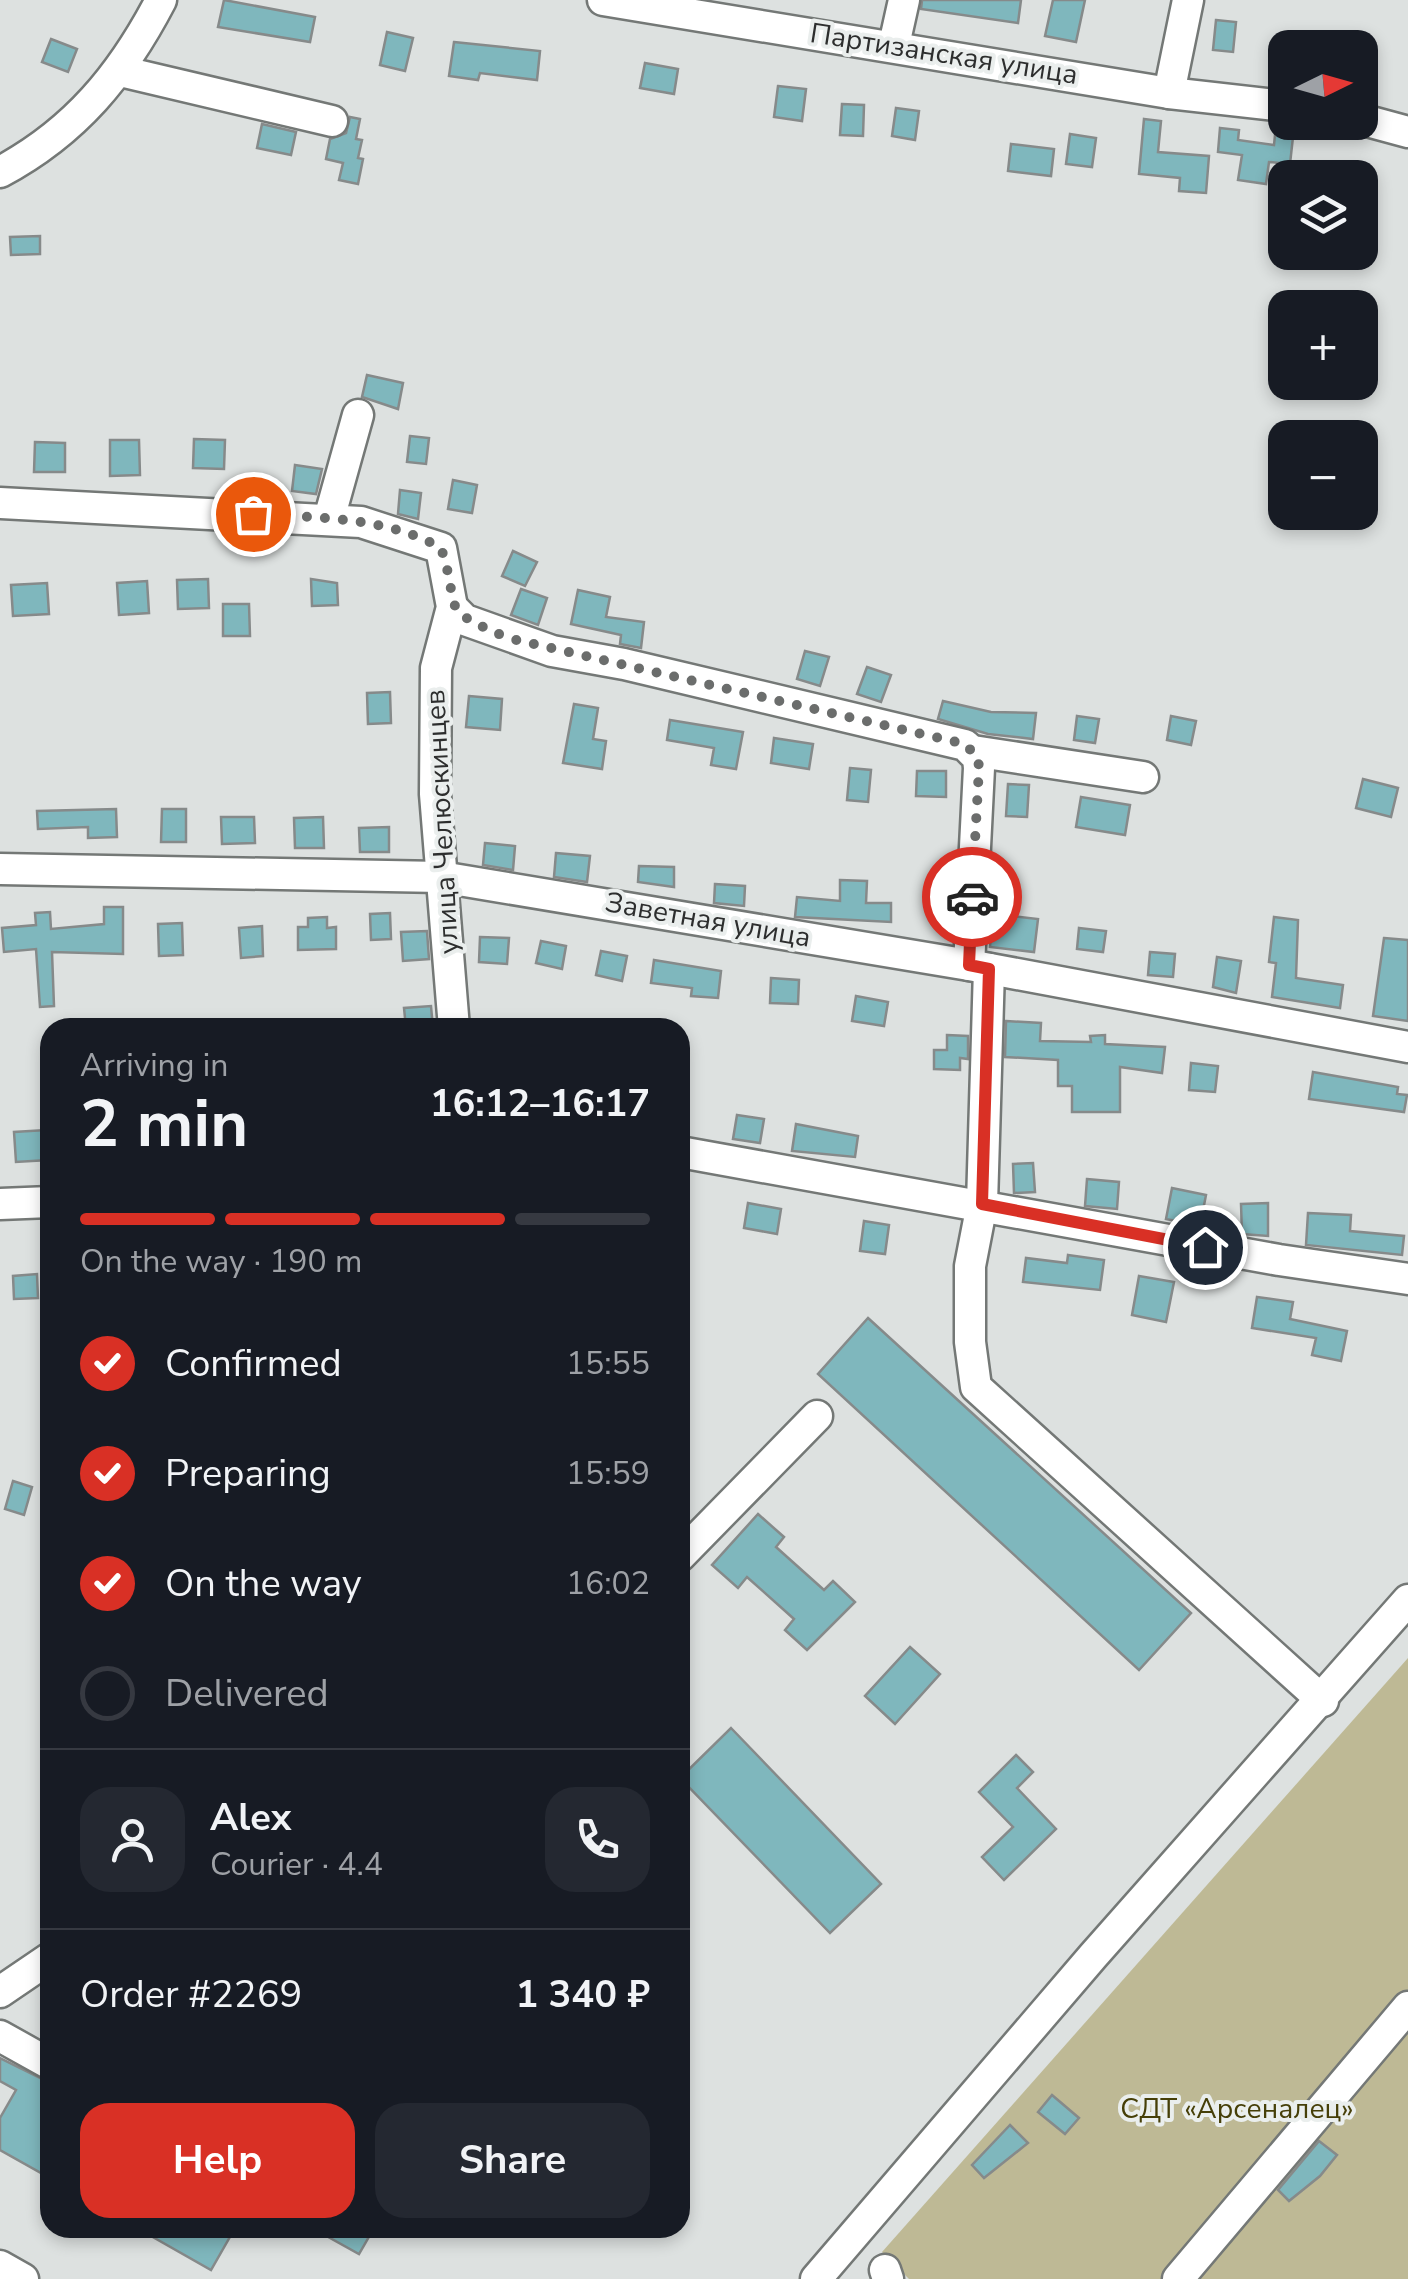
<!DOCTYPE html>
<html lang="en">
<head>
<meta charset="utf-8">
<style>
	body { margin:0; font-family:"Nunito Sans",sans-serif; background:#242831; color:#f1f3f6; height:100vh; display:flex; flex-direction:column; font-size:38px; white-space:nowrap }
	* { box-sizing:border-box; margin:0 }
	p { font-size:32px; color:#9ea1a6 }
	.icon { flex:none; width:55px; height:55px; fill:none; stroke:currentColor; stroke-width:2; stroke-linecap:round; stroke-linejoin:round }
	.map { position:relative; flex:1; overflow:hidden }
	.drawer { position:absolute; left:40px; top:1018px; width:650px; height:1220px; display:flex; flex-direction:column; background:#171b24; border-radius:30px; box-shadow:0 5px 15px #0003 }
	.drawer>* { flex:none }
	.needle { width:65px; rotate:85deg }
	.fabs { position:absolute; left:1268px; top:30px; display:grid; gap:20px }
	.fabs a { display:grid; place-items:center; width:110px; height:110px; border-radius:20px; background:#171b24; box-shadow:0 5px 15px #0003; font-size:50px }
	.pin { position:absolute; display:grid; place-items:center; width:85px; height:85px; color:#fff; margin:-42px; border:5px solid #fff; border-radius:50%; box-shadow:0 2px 10px #0007 }
	.courier { position:absolute; display:grid; place-items:center; width:100px; height:100px; margin:-50px; border:8px solid #d93025; border-radius:50%; background:#fff; color:#222; box-shadow:0 2px 12px #0007 }
	.head em { font-style:normal; font-weight:700 }
	.head div { display:flex; flex-direction:column-reverse }
	.head { display:flex; align-items:center; justify-content:space-between; height:170px; padding:0 40px }
	h1 { font-size:65px; font-weight:700; line-height:75px }
	.bar { display:grid; grid-template-columns:repeat(4,1fr); gap:15px 10px; align-content:center; height:120px; padding:0 40px }
	.bar i { height:12px; border-radius:8px; background:#363941 }
	.bar .selected { background:#d93025 }
	.bar p { grid-column:span 4 }
	.line { display:flex; align-items:center; gap:25px; padding:0 40px; border-top:2px solid #363941 }
	.line div { flex:1 }
	.round { display:grid; place-items:center; flex:none; width:105px; height:105px; border-radius:30px; background:#242831 }
	ol { padding:0 40px; list-style:none }
	li { display:flex; align-items:center; gap:30px; height:110px }
	li p { margin-inline-start:auto }
	li .icon { padding:10px; border-radius:50%; background:#d93025; color:#fff; stroke-width:4 }
	li:last-child { color:#9ea1a6 }
	li i { width:55px; height:55px; border:5px solid #363941; border-radius:50% }
	.cta { display:flex; gap:20px; margin-top:auto; padding:20px 40px }
	.cta a { flex:1; height:115px; border-radius:30px; background:#d93025; color:#fff; font-size:40px; font-weight:700; line-height:115px; text-align:center }
	.cta a+a { background:#242831; color:#f1f3f6 }
	.map>svg:first-child { display:block }
	.green { fill:#beb995 }
	.building { fill:#7fb7bd; stroke:#868a8a; stroke-width:2.5 }
	.lines { fill:none; stroke-linecap:round; stroke-linejoin:round }
	.minor-casing { stroke:#747876; stroke-width:35 }
	.minor { stroke:#fff; stroke-width:30 }
	.done { stroke:#6b6d6c; stroke-width:10; stroke-dasharray:0 18 }
	.route { stroke:#d93025; stroke-width:12 }
	.labels { text-anchor:middle; dominant-baseline:central; stroke-width:8; stroke-linejoin:round; paint-order:stroke }
	.street-label { font-size:28px; fill:#2d2e2e; stroke:#eaeeed }
	.park-label { font-size:28px; fill:#463f08; stroke:#eaeeed }
</style>
</head>
<body>
<div class="map">
<svg width="1408" height="2279" viewBox="0 0 1408 2279">
	<rect width="100%" height="100%" fill="#dde1e0"/>
	<path class="green" d="M 1408,1658 L 1408,2279 L 909,2279 L 882,2252 Z"/>
	<g class="building">
		<path d="M 224,0 L 315,17 L 310,42 L 218,27 Z"/>
		<path d="M 922,0 L 1021,0 L 1018,23 L 921,9 Z"/>
		<path d="M 1053,0 L 1085,0 L 1076,42 L 1045,36 Z"/>
		<path d="M 1216,20 L 1236,22 L 1233,52 L 1213,50 Z"/>
		<path d="M 387,32 L 413,38 L 405,71 L 380,65 Z"/>
		<path d="M 51,39 L 77,49 L 68,72 L 42,62 Z"/>
		<path d="M 454,42 L 540,51 L 537,80 L 480,73 L 478,80 L 449,76 Z"/>
		<path d="M 645,63 L 678,69 L 674,94 L 640,88 Z"/>
		<path d="M 778,86 L 806,89 L 802,121 L 774,117 Z"/>
		<path d="M 842,104 L 864,105 L 863,136 L 840,135 Z"/>
		<path d="M 896,108 L 919,111 L 915,140 L 892,136 Z"/>
		<path d="M 350,117 L 360,119 L 356,139 L 362,140 L 358,158 L 363,159 L 358,184 L 339,180 L 343,163 L 326,159 L 330,139 L 346,133 Z"/>
		<path d="M 1144,119 L 1161,121 L 1158,152 L 1209,156 L 1206,193 L 1179,191 L 1180,178 L 1139,174 Z"/>
		<path d="M 262,124 L 296,132 L 291,155 L 257,148 Z"/>
		<path d="M 1220,128 L 1239,130 L 1238,140 L 1274,145 L 1275,135 L 1293,137 L 1290,164 L 1269,162 L 1266,184 L 1238,180 L 1242,155 L 1218,152 Z"/>
		<path d="M 1070,134 L 1096,138 L 1092,167 L 1066,164 Z"/>
		<path d="M 1011,144 L 1054,149 L 1051,176 L 1008,171 Z"/>
		<path d="M 40,236 L 40,254 L 11,255 L 10,237 Z"/>
		<path d="M 367,375 L 403,383 L 398,409 L 362,397 Z"/>
		<path d="M 410,436 L 429,438 L 426,464 L 407,462 Z"/>
		<path d="M 194,439 L 225,440 L 224,469 L 193,468 Z"/>
		<path d="M 110,440 L 139,440 L 140,475 L 110,476 Z"/>
		<path d="M 35,442 L 65,443 L 65,472 L 34,472 Z"/>
		<path d="M 295,465 L 322,469 L 316,494 L 292,491 Z"/>
		<path d="M 453,480 L 477,485 L 472,513 L 448,509 Z"/>
		<path d="M 400,490 L 421,493 L 418,519 L 398,514 Z"/>
		<path d="M 513,551 L 537,562 L 525,586 L 502,576 Z"/>
		<path d="M 208,579 L 209,608 L 178,609 L 177,580 Z"/>
		<path d="M 311,579 L 337,583 L 338,605 L 312,606 Z"/>
		<path d="M 147,581 L 149,613 L 119,615 L 117,583 Z"/>
		<path d="M 47,583 L 49,614 L 13,616 L 11,585 Z"/>
		<path d="M 521,589 L 547,598 L 538,625 L 511,615 Z"/>
		<path d="M 578,590 L 610,597 L 606,617 L 644,622 L 641,648 L 620,644 L 621,635 L 571,624 Z"/>
		<path d="M 223,604 L 249,604 L 250,636 L 223,636 Z"/>
		<path d="M 805,651 L 829,657 L 820,686 L 797,679 Z"/>
		<path d="M 867,667 L 891,675 L 881,702 L 857,694 Z"/>
		<path d="M 390,692 L 391,723 L 368,724 L 367,693 Z"/>
		<path d="M 469,696 L 502,699 L 500,730 L 466,727 Z"/>
		<path d="M 943,701 L 991,712 L 1036,713 L 1033,739 L 988,734 L 938,719 Z"/>
		<path d="M 574,704 L 598,708 L 593,739 L 606,741 L 602,769 L 563,763 Z"/>
		<path d="M 1077,716 L 1099,719 L 1095,743 L 1074,740 Z"/>
		<path d="M 1171,716 L 1196,721 L 1191,745 L 1167,740 Z"/>
		<path d="M 670,720 L 743,732 L 736,769 L 711,765 L 714,748 L 667,740 Z"/>
		<path d="M 774,738 L 813,744 L 809,769 L 771,763 Z"/>
		<path d="M 850,768 L 871,770 L 868,802 L 847,800 Z"/>
		<path d="M 917,771 L 946,771 L 946,797 L 916,796 Z"/>
		<path d="M 1363,779 L 1398,788 L 1391,817 L 1356,808 Z"/>
		<path d="M 1008,784 L 1029,785 L 1027,817 L 1006,816 Z"/>
		<path d="M 1081,797 L 1130,805 L 1125,835 L 1076,827 Z"/>
		<path d="M 116,809 L 117,837 L 88,838 L 88,827 L 38,829 L 37,811 Z"/>
		<path d="M 162,809 L 186,809 L 186,842 L 161,842 Z"/>
		<path d="M 221,817 L 254,817 L 255,843 L 222,844 Z"/>
		<path d="M 323,817 L 324,848 L 295,848 L 294,818 Z"/>
		<path d="M 389,827 L 389,852 L 360,852 L 359,828 Z"/>
		<path d="M 485,843 L 515,846 L 513,870 L 483,865 Z"/>
		<path d="M 556,853 L 590,856 L 587,882 L 554,877 Z"/>
		<path d="M 639,866 L 674,867 L 674,887 L 638,882 Z"/>
		<path d="M 840,880 L 867,881 L 866,903 L 891,903 L 891,922 L 795,917 L 797,897 L 840,901 Z"/>
		<path d="M 715,884 L 745,886 L 744,906 L 714,903 Z"/>
		<path d="M 104,907 L 123,907 L 123,954 L 52,952 L 54,1006 L 40,1007 L 36,949 L 4,952 L 2,928 L 36,925 L 35,913 L 50,912 L 51,929 L 104,924 Z"/>
		<path d="M 390,913 L 391,939 L 371,940 L 370,914 Z"/>
		<path d="M 993,914 L 1038,919 L 1034,952 L 990,947 Z"/>
		<path d="M 327,917 L 327,928 L 336,927 L 336,949 L 298,950 L 298,927 L 308,927 L 308,918 Z"/>
		<path d="M 1274,917 L 1298,920 L 1296,978 L 1343,985 L 1340,1008 L 1272,997 L 1276,963 L 1269,962 Z"/>
		<path d="M 182,923 L 183,955 L 159,956 L 158,924 Z"/>
		<path d="M 262,926 L 263,956 L 241,958 L 239,928 Z"/>
		<path d="M 1079,928 L 1106,931 L 1103,952 L 1077,949 Z"/>
		<path d="M 427,931 L 429,959 L 403,961 L 401,932 Z"/>
		<path d="M 480,937 L 509,938 L 507,964 L 479,962 Z"/>
		<path d="M 1384,938 L 1408,940 L 1408,1021 L 1373,1016 Z"/>
		<path d="M 541,941 L 566,946 L 562,969 L 536,963 Z"/>
		<path d="M 601,951 L 627,956 L 622,981 L 596,975 Z"/>
		<path d="M 1150,952 L 1175,954 L 1173,977 L 1148,975 Z"/>
		<path d="M 1217,957 L 1241,961 L 1236,993 L 1213,987 Z"/>
		<path d="M 654,960 L 721,971 L 718,998 L 691,996 L 692,988 L 651,983 Z"/>
		<path d="M 771,978 L 799,980 L 798,1004 L 770,1003 Z"/>
		<path d="M 856,996 L 888,1002 L 884,1026 L 852,1021 Z"/>
		<path d="M 431,1006 L 433,1028 L 406,1028 L 404,1008 Z"/>
		<path d="M 1006,1021 L 1041,1023 L 1040,1041 L 1091,1042 L 1090,1036 L 1105,1035 L 1105,1044 L 1165,1047 L 1162,1073 L 1120,1067 L 1120,1112 L 1072,1112 L 1072,1086 L 1058,1086 L 1058,1060 L 1005,1057 Z"/>
		<path d="M 947,1035 L 968,1036 L 968,1059 L 960,1058 L 960,1070 L 934,1069 L 934,1050 L 947,1050 Z"/>
		<path d="M 1191,1063 L 1218,1066 L 1215,1092 L 1189,1090 Z"/>
		<path d="M 1313,1072 L 1398,1087 L 1397,1094 L 1407,1095 L 1404,1112 L 1309,1099 Z"/>
		<path d="M 737,1115 L 764,1119 L 760,1143 L 733,1139 Z"/>
		<path d="M 796,1124 L 858,1136 L 855,1157 L 792,1151 Z"/>
		<path d="M 46,1130 L 48,1160 L 16,1162 L 14,1132 Z"/>
		<path d="M 1033,1163 L 1035,1192 L 1014,1193 L 1013,1164 Z"/>
		<path d="M 1087,1179 L 1119,1182 L 1117,1209 L 1085,1206 Z"/>
		<path d="M 1172,1188 L 1206,1195 L 1200,1226 L 1166,1219 Z"/>
		<path d="M 748,1203 L 781,1209 L 777,1234 L 744,1228 Z"/>
		<path d="M 1268,1203 L 1268,1236 L 1242,1234 L 1241,1204 Z"/>
		<path d="M 1308,1213 L 1351,1215 L 1350,1231 L 1404,1236 L 1402,1255 L 1306,1245 Z"/>
		<path d="M 864,1221 L 889,1225 L 885,1254 L 860,1251 Z"/>
		<path d="M 1068,1255 L 1104,1260 L 1100,1290 L 1023,1282 L 1026,1258 L 1067,1263 Z"/>
		<path d="M 37,1274 L 38,1298 L 14,1299 L 13,1276 Z"/>
		<path d="M 1139,1276 L 1174,1282 L 1166,1322 L 1132,1315 Z"/>
		<path d="M 1257,1297 L 1293,1302 L 1290,1319 L 1347,1331 L 1341,1361 L 1312,1355 L 1316,1338 L 1252,1328 Z"/>
		<path d="M 868,1318 L 1191,1613 L 1139,1670 L 818,1374 Z"/>
		<path d="M 13,1481 L 32,1487 L 24,1515 L 5,1509 Z"/>
		<path d="M 758,1514 L 784,1537 L 776,1547 L 824,1590 L 833,1581 L 855,1602 L 807,1650 L 785,1630 L 794,1619 L 747,1577 L 738,1588 L 712,1565 Z"/>
		<path d="M 910,1647 L 940,1674 L 895,1724 L 865,1696 Z"/>
		<path d="M 731,1728 L 881,1884 L 830,1933 L 680,1778 Z"/>
		<path d="M 1016,1755 L 1033,1772 L 1017,1788 L 1056,1829 L 1004,1880 L 982,1857 L 1013,1827 L 979,1792 Z"/>
		<path d="M 0,2058 L 50,2083 L 50,2178 L 0,2150 L 0,2118 L 16,2090 L 0,2081 Z"/>
		<path d="M 1052,2095 L 1079,2118 L 1065,2134 L 1038,2112 Z"/>
		<path d="M 1010,2125 L 1028,2143 L 984,2178 L 972,2165 Z"/>
		<path d="M 1319,2141 L 1337,2155 L 1320,2176 L 1289,2201 L 1278,2190 Z"/>
		<path d="M 137,2228 L 235,2228 L 211,2270 Z"/>
		<path d="M 312,2228 L 374,2228 L 359,2254 Z"/>
	</g>
	<g class="lines">
		<defs>
			<g id="minor">
				<path d="M 603,0 L 1169,93 L 1285,106"/>
				<path d="M 894,45 L 904,0"/>
				<path d="M 120,71 L 332,121"/>
				<path d="M 1169,93 L 1188,0"/>
				<path d="M 1360,119 L 1408,132"/>
				<path d="M 0,172 C 75,132 122,75 161,0"/>
				<path d="M 0,503 L 361,522 L 441,548 L 452,607 L 436,668 L 435,794 L 454,1028"/>
				<path d="M 329,519 L 358,415"/>
				<path d="M 452,607 L 465,620 L 552,651 L 624,664 L 965,745 L 978,758 L 979,768 L 969,965"/>
				<path d="M 973,751 L 1143,777"/>
				<path d="M 0,869 L 441,877 L 969,965 L 1408,1047"/>
				<path d="M 989,969 L 982,1204 L 970,1266 L 970,1342 L 976,1387 L 1323,1701"/>
				<path d="M 680,1152 L 1279,1260 L 1408,1279"/>
				<path d="M 0,1204 L 50,1202"/>
				<path d="M 680,1556 L 817,1416"/>
				<path d="M 0,1992 L 50,1958"/>
				<path d="M 0,2036 L 50,2064"/>
				<path d="M 0,2266 L 23,2279"/>
				<path d="M 885,2270 L 888,2279"/>
				<path d="M 816,2279 L 1093,1956 L 1408,1600"/>
				<path d="M 1178,2279 L 1408,2007"/>
			</g>
		</defs>
		<use href="#minor" class="minor-casing"/>
		<use href="#minor" class="minor"/>
	</g>
	<g class="lines">
		<path class="done" d="M 253,514 C 316,518 385,516 441,548 C 463,614 434,606 508,638 L 965,744 L 978,758 L 979,768 L 972,897"/>
		<path class="route" d="M 972,897 L 969,965 L 989,969 L 982,1204 L 1205,1247"/>
	</g>
	<g class="labels">
		<g class="street-label">
			<text transform="translate(944 54) rotate(9)">Партизанская улица</text>
			<text transform="translate(442 822) rotate(-93)">улица Челюскинцев</text>
			<text transform="translate(708 920) rotate(10)">Заветная улица</text>
		</g>
		<g class="park-label">
			<text x="1237" y="2109">СДТ «Арсеналец»</text>
		</g>
	</g>
</svg>
<div class="fabs">
<a><svg class="needle" viewBox="-14 -14 28 28"><path d="M0-13l5 13h-10z" fill="#e53935"/><path d="M0 13l5-13h-10z" fill="#9ea1a6"/></svg></a>
<a><svg class="icon" aria-label="layers" viewBox="0 0 24 24"><path d="M12 4l9 5-9 5-9-5zM3 14l9 5 9-5"/></svg></a>
<a>+</a>
<a>−</a>
</div>
<div class="pin" style="left:253px;top:514px;background:#ea580c"><svg class="icon" aria-label="bag" viewBox="0 0 24 24"><path d="M5 8h14l-1 12H6zM9 8a3 3 0 0 1 6 0"/></svg></div>
<div class="pin" style="left:1205px;top:1247px;background:#1f2937"><svg class="icon" aria-label="home" viewBox="0 0 24 24"><path d="M3 11l9-7 9 7M6 9v11h12V9"/></svg></div>
<div class="courier" style="left:972px;top:897px"><svg class="icon" aria-label="car" viewBox="0 0 24 24"><path d="M5 17H2v-5l4-1 3-4h7l3 4 3 1v5h-3M9 17h6M6 11h13"/><circle cx="7" cy="17" r="2"/><circle cx="17" cy="17" r="2"/></svg></div>
<section class="drawer">
<div class="head"><div><h1>2 min</h1><p>Arriving in</p></div><em>16:12–16:17</em></div>
<div class="bar"><i class="selected"></i><i class="selected"></i><i class="selected"></i><i></i><p>On the way · 190 m</p></div>
<ol>
<li><svg class="icon" aria-label="check" viewBox="0 0 24 24"><path d="M5 12l5 5 9-10"/></svg>Confirmed<p>15:55</p></li>
<li><svg class="icon" aria-label="check" viewBox="0 0 24 24"><path d="M5 12l5 5 9-10"/></svg>Preparing<p>15:59</p></li>
<li><svg class="icon" aria-label="check" viewBox="0 0 24 24"><path d="M5 12l5 5 9-10"/></svg>On the way<p>16:02</p></li>
<li><i></i>Delivered</li>
</ol>
<div class="line" style="height:180px"><a class="round"><svg class="icon" aria-label="person" viewBox="0 0 24 24"><circle cx="12" cy="8" r="4"/><path d="M4 21q1-7 8-7t8 7"/></svg></a><div><b>Alex</b><p>Courier · 4.4</p></div><a class="round"><svg class="icon" aria-label="phone" viewBox="0 0 24 24"><path d="M5 4h4l2 5-3 2q2 4 5 5l2-3 5 2v4C11 20 4 13 5 4z"/></svg></a></div>
<div class="line" style="height:130px"><div>Order #2269</div><b>1 340 ₽</b></div>
<div class="cta"><a>Help</a><a>Share</a></div>
</section>
</div>
</body>
</html>
